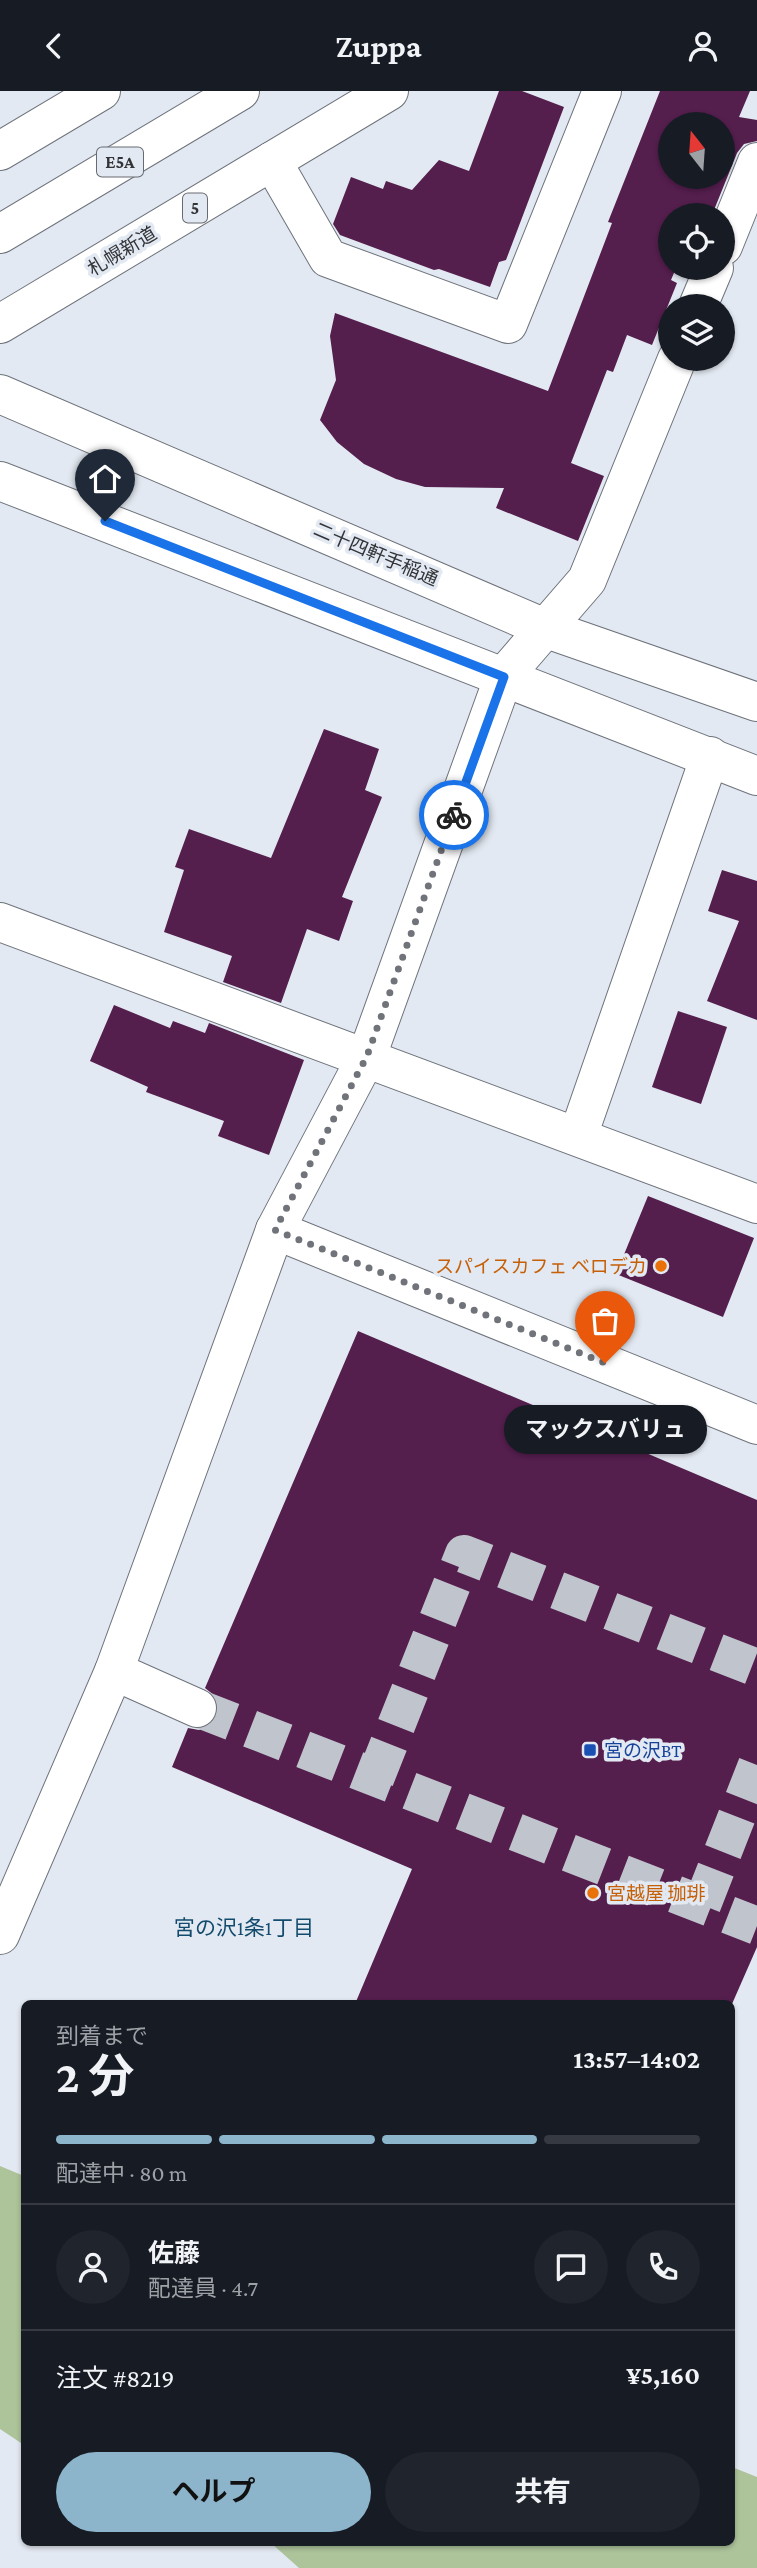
<!DOCTYPE html>
<html lang="ja">
<head>
<meta charset="utf-8">
<style>
	body { margin:0; font-family:"Crimson Pro","Noto Sans JP",serif; background:#20242c; color:#f1f3f6; height:100vh; display:flex; flex-direction:column; font-size:26px; white-space:nowrap }
	* { box-sizing:border-box; margin:0 }
	p { font-size:23px; color:#9ea1a6 }
	.icon { flex:none; width:38px; height:38px; fill:none; stroke:currentColor; stroke-width:2; stroke-linecap:round; stroke-linejoin:round }
	.map { position:relative; flex:1; overflow:hidden }
	.side { position:absolute; left:21px; top:1909px; width:714px; height:546px; display:flex; flex-direction:column; background:#171b24; border-radius:10px; box-shadow:0 2px 5px #0004 }
	.side>* { flex:none }
	.needle { width:46px; rotate:343deg }
	.tools { position:absolute; left:658px; top:21px; display:grid; gap:14px }
	.tools a { display:grid; place-items:center; width:77px; height:77px; border-radius:50%; background:#171b24; box-shadow:0 2px 5px #0004; font-size:35px }
	.pin { position:absolute; display:grid; place-items:center; width:60px; height:60px; color:#fff; margin:-72px -30px; border-radius:50% 50% 50% 0; rotate:-45deg; box-shadow:0 0 7px #0007 }
	.pin .icon { rotate:45deg }
	.courier { position:absolute; display:grid; place-items:center; width:70px; height:70px; margin:-35px; border:5px solid #1a73e8; border-radius:50%; background:#fff; color:#222; box-shadow:0 2px 9px #0007 }
	.bubble { position:absolute; height:49px; border-radius:24px; background:#171b24; box-shadow:0 2px 5px #0004; font-size:23px; font-weight:700; line-height:49px; text-align:center }
	.headline em { font-style:normal; font-weight:700 }
	.headline div { display:flex; flex-direction:column-reverse }
	.headline { display:flex; align-items:center; justify-content:space-between; height:119px; padding:0 35px }
	h1 { font-size:46px; font-weight:700; line-height:52px }
	.bar { display:grid; grid-template-columns:repeat(4,1fr); gap:10px 7px; align-content:center; height:84px; padding:0 35px }
	.bar i { height:9px; border-radius:5px; background:#363941 }
	.bar .active { background:#8cb5cc }
	.bar p { grid-column:span 4 }
	.line { display:flex; align-items:center; gap:18px; padding:0 35px; border-top:2px solid #363941 }
	.line div { flex:1 }
	.round { display:grid; place-items:center; flex:none; width:74px; height:74px; border-radius:37px; background:#20242c }
	.primary-button { display:flex; gap:14px; margin-top:auto; padding:14px 35px }
	.primary-button a { flex:1; height:80px; border-radius:42px; background:#8cb5cc; color:#111; font-size:28px; font-weight:700; line-height:80px; text-align:center }
	.primary-button a+a { background:#20242c; color:#f1f3f6 }
	header { display:flex; justify-content:space-between; align-items:center; height:91px; padding:0 35px; background:#171b24; font-size:32px; font-weight:700 }
	.map>svg:first-child { display:block }
	.green { fill:#adc49b }
	.building { fill:#541e4d; fill-rule:evenodd }
	.lines { fill:none; stroke-linecap:round; stroke-linejoin:round }
	.minor-tunnel { stroke:#c0c5cd; stroke-width:38; stroke-dasharray:38 19; stroke-linecap:butt }
	.minor-casing { stroke:#6e737b; stroke-width:40 }
	.highway-casing { stroke:#6e737b; stroke-width:40 }
	.minor { stroke:#fff; stroke-width:38 }
	.highway { stroke:#fff; stroke-width:38 }
	.done { stroke:#707379; stroke-width:7; stroke-dasharray:0 12.6 }
	.route { stroke:#1a73e8; stroke-width:9 }
	.food-dot { fill:#e8710a; stroke:#e3e9f2; stroke-width:2.5 }
	.transit-dot { fill:#1a4fb4; stroke:#e3e9f2; stroke-width:2.5 }
	.labels { text-anchor:middle; dominant-baseline:central; stroke-width:7; stroke-linejoin:round; paint-order:stroke }
	.shield { fill:#e3e9f2; stroke:#676a70; stroke-width:2 }
	.shield-label { font-size:18px; font-weight:bold; fill:#323438 }
	.street-label { font-size:19px; fill:#323438; stroke:#e3e9f2 }
	.food-label { font-size:19px; fill:#c56008; stroke:#e3e9f2; text-anchor:end }
	.transit-label { font-size:19px; fill:#164399; stroke:#e3e9f2; text-anchor:start }
	.neighbourhood-label { font-size:21px; fill:#124b6c; stroke:#e3e9f2 }
</style>
</head>
<body>
<header><svg class="icon" aria-label="back" viewBox="0 0 24 24"><path d="M15 5l-7 7 7 7"/></svg>Zuppa<svg class="icon" aria-label="person" viewBox="0 0 24 24"><circle cx="12" cy="8" r="4"/><path d="M4 21q1-7 8-7t8 7"/></svg></header>
<div class="map">
<svg width="757" height="2477" viewBox="0 0 757 2477">
	<rect width="100%" height="100%" fill="#e3e9f2"/>
	<g class="green">
		<path d="M 0,2075 L 24,2085 L 24,2354 L 0,2338 Z"/>
		<path d="M 732,2376 L 757,2386 L 757,2477 L 299,2477 L 271,2452 L 732,2452 Z"/>
	</g>
	<g class="building">
		<path d="M 499,0 L 522,0 L 564,16 L 506,169 L 499,171 L 490,196 L 439,178 L 434,179 L 340,144 L 333,133 L 351,86 L 383,98 L 386,90 L 412,99 L 439,69 L 469,80 Z"/>
		<path d="M 660,0 L 750,0 L 739,26 L 757,29 L 757,50 L 744,53 L 737,62 L 712,124 L 670,124 L 670,177 L 676,177 L 671,189 L 677,192 L 652,254 L 627,244 L 613,281 L 607,279 L 571,372 L 604,385 L 578,450 L 496,417 L 504,397 L 425,396 L 396,388 L 364,373 L 337,351 L 320,329 L 336,289 L 330,245 L 335,222 L 548,300 L 612,132 L 608,131 ZM 670,33 L 723,33 L 723,86 L 670,86 Z"/>
		<path d="M 324,638 L 379,658 L 365,699 L 382,706 L 342,806 L 353,810 L 339,850 L 307,838 L 281,912 L 223,891 L 232,865 L 164,841 L 184,779 L 175,776 L 189,738 L 271,767 Z"/>
		<path d="M 722,779 L 757,790 L 757,929 L 707,910 L 739,830 L 708,820 Z"/>
		<path d="M 114,914 L 170,937 L 173,930 L 205,942 L 209,932 L 304,969 L 269,1064 L 218,1045 L 224,1030 L 146,1001 L 148,996 L 90,970 Z"/>
		<path d="M 678,920 L 727,936 L 701,1013 L 652,996 Z"/>
		<path d="M 648,1105 L 754,1147 L 723,1226 L 616,1183 Z"/>
		<path d="M 358,1240 L 757,1409 L 757,1856 L 732,1913 L 355,1913 L 412,1778 L 172,1676 L 188,1637 L 199,1639 L 209,1635 L 217,1625 L 219,1614 L 215,1605 L 205,1597 Z"/>
	</g>
	<g class="lines">
		<g class="minor-tunnel">
			<path d="M 197,1617 L 757,1835"/>
			<path d="M 375,1688 L 464,1463 L 757,1577"/>
			<path d="M 702,1814 L 757,1674"/>
		</g>
		<defs>
			<g id="minor">
				<path d="M 272,70 L 328,167 L 508,233 L 602,0"/>
				<path d="M 723,155 L 757,71"/>
				<path d="M 698,215 L 714,177"/>
				<path d="M 0,303 L 547,538 L 757,611"/>
				<path d="M 0,390 L 757,685"/>
				<path d="M 0,831 L 757,1113"/>
				<path d="M 578,1045 L 710,665"/>
				<path d="M 275,1139 L 757,1334"/>
				<path d="M 114,1580 L 197,1617"/>
				<path d="M 0,1844 L 114,1580 L 275,1139 L 367,965 L 504,585 L 587,489 L 677,268"/>
			</g>
			<g id="highway">
				<path d="M 0,60 L 101,0"/>
				<path d="M 0,143 L 240,0"/>
				<path d="M 0,233 L 389,0"/>
			</g>
		</defs>
		<use href="#minor" class="minor-casing"/>
		<use href="#highway" class="highway-casing"/>
		<use href="#minor" class="minor"/>
		<use href="#highway" class="highway"/>
	</g>
	<g class="lines">
		<path class="done" d="M 454,724 L 367,965 L 275,1139 L 605,1272"/>
		<path class="route" d="M 105,430 L 504,586 L 454,724"/>
	</g>
	<g class="food-dot">
		<circle cx="661" cy="1175" r="7"/>
		<circle cx="593" cy="1802" r="7"/>
	</g>
	<rect class="transit-dot" x="583" y="1652" width="14" height="14" rx="3.5"/>
	<g class="labels">
		<g class="shield">
			<rect x="97" y="56.5" width="46" height="29" rx="5"/>
			<rect x="183" y="102.5" width="24" height="29" rx="5"/>
		</g>
		<g class="shield-label">
			<text x="120" y="71">E5A</text>
			<text x="195" y="117">5</text>
		</g>
		<g class="street-label">
			<text transform="translate(122 160) rotate(-31)">札幌新道</text>
			<text transform="translate(376 463) rotate(23)">二十四軒手稲通</text>
		</g>
		<g class="food-label">
			<text x="647" y="1175">スパイスカフェ ベロデカ</text>
			<text x="607" y="1802" text-anchor="start">宮越屋 珈琲</text>
		</g>
		<g class="transit-label">
			<text x="604" y="1659">宮の沢BT</text>
		</g>
		<g class="neighbourhood-label">
			<text x="244" y="1837">宮の沢1条1丁目</text>
		</g>
	</g>
</svg>
<div class="tools">
<a><svg class="needle" viewBox="-14 -14 28 28"><path d="M0-13l5 13h-10z" fill="#e53935"/><path d="M0 13l5-13h-10z" fill="#9ea1a6"/></svg></a>
<a><svg class="icon" aria-label="locate" viewBox="0 0 24 24"><circle cx="12" cy="12" r="6"/><path d="M12 2v4M12 18v4M2 12h4M18 12h4"/></svg></a>
<a><svg class="icon" aria-label="layers" viewBox="0 0 24 24"><path d="M12 4l9 5-9 5-9-5zM3 14l9 5 9-5"/></svg></a>
</div>
<div class="pin" style="left:605px;top:1272px;background:#ea580c"><svg class="icon" aria-label="bag" viewBox="0 0 24 24"><path d="M5 8h14l-1 12H6zM9 8a3 3 0 0 1 6 0"/></svg></div>
<div class="pin" style="left:105px;top:430px;background:#1f2937"><svg class="icon" aria-label="home" viewBox="0 0 24 24"><path d="M3 11l9-7 9 7M6 9v11h12V9"/></svg></div>
<div class="courier" style="left:454px;top:724px"><svg class="icon" aria-label="bike" viewBox="0 0 24 24"><circle cx="6" cy="16" r="4"/><circle cx="18" cy="16" r="4"/><path d="M6 16l4-8h5l3 8M10 8l3 8H6M13 5h3"/></svg></div>
<div class="bubble" style="left:504px;top:1314px;width:203px">マックスバリュ</div>
<section class="side">
<div class="headline"><div><h1>2 分</h1><p>到着まで</p></div><em>13:57–14:02</em></div>
<div class="bar"><i class="active"></i><i class="active"></i><i class="active"></i><i></i><p>配達中 · 80 m</p></div>
<div class="line" style="height:126px"><a class="round"><svg class="icon" aria-label="person" viewBox="0 0 24 24"><circle cx="12" cy="8" r="4"/><path d="M4 21q1-7 8-7t8 7"/></svg></a><div><b>佐藤</b><p>配達員 · 4.7</p></div><a class="round"><svg class="icon" aria-label="chat" viewBox="0 0 24 24"><path d="M4 5h16v11H9l-5 4z"/></svg></a><a class="round"><svg class="icon" aria-label="phone" viewBox="0 0 24 24"><path d="M5 4h4l2 5-3 2q2 4 5 5l2-3 5 2v4C11 20 4 13 5 4z"/></svg></a></div>
<div class="line" style="height:91px"><div>注文 #8219</div><b>¥5,160</b></div>
<div class="primary-button"><a>ヘルプ</a><a>共有</a></div>
</section>
</div>
</body>
</html>
